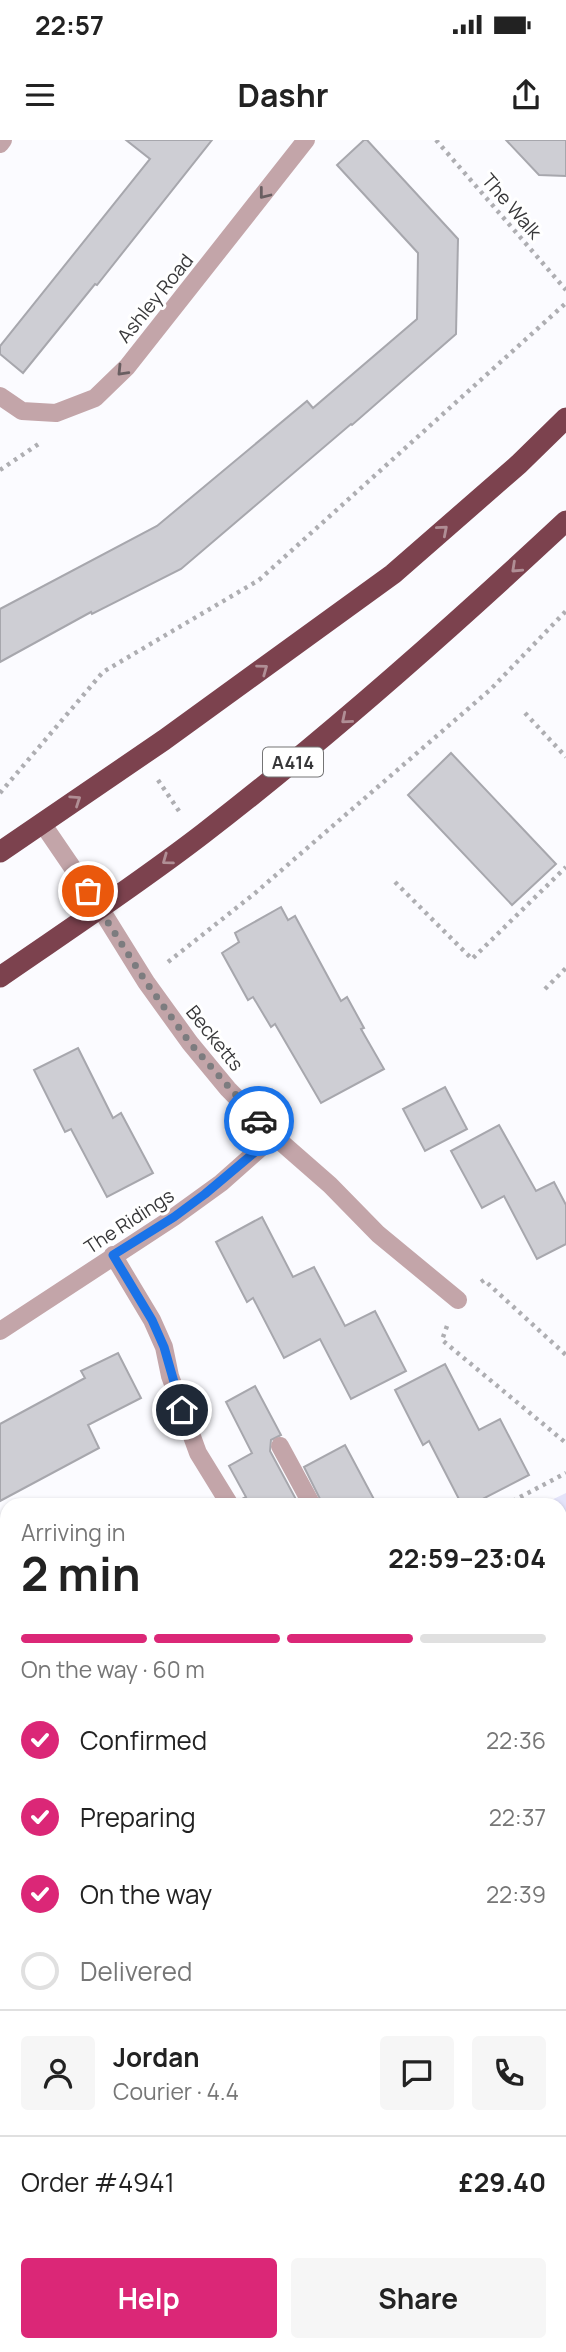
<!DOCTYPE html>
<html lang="en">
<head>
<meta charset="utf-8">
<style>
	body { margin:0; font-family:Manrope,sans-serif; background:#f6f6f6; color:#222; height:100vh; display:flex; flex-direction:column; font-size:26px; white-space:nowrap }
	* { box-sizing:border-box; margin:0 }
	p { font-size:23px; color:#767676 }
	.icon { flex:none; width:38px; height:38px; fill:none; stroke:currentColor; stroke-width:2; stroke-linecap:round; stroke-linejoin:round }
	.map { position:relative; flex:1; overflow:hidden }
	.sheet { position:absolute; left:0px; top:1358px; width:567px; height:854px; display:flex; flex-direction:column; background:#fff; border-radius:21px 21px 0 0; box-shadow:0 2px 5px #0004 }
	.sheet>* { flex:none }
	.pin { position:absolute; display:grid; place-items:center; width:60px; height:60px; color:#fff; margin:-30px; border:4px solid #fff; border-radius:50%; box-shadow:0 2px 7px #0007 }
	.courier { position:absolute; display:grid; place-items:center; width:70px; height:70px; margin:-35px; border:5px solid #1a73e8; border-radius:50%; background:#fff; color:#222; box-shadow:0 2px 9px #0007 }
	.overview em { font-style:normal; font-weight:700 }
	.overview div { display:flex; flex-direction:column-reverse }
	.overview { display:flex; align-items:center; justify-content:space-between; height:119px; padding:0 21px }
	h1 { font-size:46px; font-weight:700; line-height:52px }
	.bar { display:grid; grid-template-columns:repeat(4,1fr); gap:10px 7px; align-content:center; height:84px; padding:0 21px }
	.bar i { height:9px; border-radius:5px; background:#e0e0e0 }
	.bar .current { background:#db2777 }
	.bar p { grid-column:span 4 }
	.line { display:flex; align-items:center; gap:18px; padding:0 21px; border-top:2px solid #e0e0e0 }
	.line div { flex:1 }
	.round { display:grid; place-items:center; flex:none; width:74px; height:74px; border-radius:7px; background:#f6f6f6 }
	ol { padding:0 21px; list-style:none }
	li { display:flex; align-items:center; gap:21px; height:77px }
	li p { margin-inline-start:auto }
	li .icon { padding:7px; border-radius:50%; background:#db2777; color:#fff; stroke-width:4 }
	li:last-child { color:#767676 }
	li i { width:38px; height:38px; border:4px solid #e0e0e0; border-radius:50% }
	.button { display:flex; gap:14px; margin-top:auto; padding:14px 21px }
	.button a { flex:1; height:80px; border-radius:7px; background:#db2777; color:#fff; font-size:28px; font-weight:700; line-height:80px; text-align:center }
	.button a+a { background:#f6f6f6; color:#222 }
	.status { display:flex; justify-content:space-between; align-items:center; height:49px; padding:0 35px; background:#fff; direction:ltr }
	.status svg { height:19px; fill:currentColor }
	header { display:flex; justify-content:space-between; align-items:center; height:91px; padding:0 21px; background:#fff; font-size:32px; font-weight:700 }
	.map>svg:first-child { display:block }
	.green { fill:#e4e4fa }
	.forest { fill:#b4b2eb }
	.water { fill:#98e6f8 }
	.building { fill:#ceced4; stroke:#a7a7ad; stroke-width:2 }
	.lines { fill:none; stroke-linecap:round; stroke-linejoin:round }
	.path { stroke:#aeaeb2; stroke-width:4.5; stroke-dasharray:3.5 5; stroke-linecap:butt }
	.lane { stroke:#c3a5a9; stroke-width:18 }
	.street { stroke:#c3a5a9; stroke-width:18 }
	.highway { stroke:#7c424e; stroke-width:21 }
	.oneway { stroke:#695e61 }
	.oneway2 { stroke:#b08e95 }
	.done { stroke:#7c7c7f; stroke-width:7; stroke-dasharray:0 12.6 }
	.route { stroke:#1a73e8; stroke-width:9 }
	.labels { text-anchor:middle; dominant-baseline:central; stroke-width:6; stroke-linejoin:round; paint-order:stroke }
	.shield { fill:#fff; stroke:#747475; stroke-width:2 }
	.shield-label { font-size:18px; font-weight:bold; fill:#38383a }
	.street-label { font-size:19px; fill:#38383a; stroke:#fff }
</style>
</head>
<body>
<div class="status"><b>22:57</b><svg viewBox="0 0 49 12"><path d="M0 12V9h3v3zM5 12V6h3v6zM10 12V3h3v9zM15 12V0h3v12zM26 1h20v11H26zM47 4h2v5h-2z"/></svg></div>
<header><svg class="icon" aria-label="menu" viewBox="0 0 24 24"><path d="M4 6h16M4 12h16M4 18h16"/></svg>Dashr<svg class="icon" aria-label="share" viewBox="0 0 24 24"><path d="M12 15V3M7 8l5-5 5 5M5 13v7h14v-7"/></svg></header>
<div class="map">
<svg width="566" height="2212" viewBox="0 0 566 2212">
	<rect width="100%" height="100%" fill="#fbfbff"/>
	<path class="green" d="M 566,1353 L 566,2212 L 7,2212 L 0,2202 L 0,1785 L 7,1778 L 7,2205 L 560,2205 L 560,1365 L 541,1365 Z"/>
	<path class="forest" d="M 566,1422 L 566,1861 L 560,1860 L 560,1427 Z"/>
	<path class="water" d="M 7,1696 L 7,1739 L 0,1745 L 0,1700 Z"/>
	<g class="building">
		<path d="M 126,0 L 212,0 L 97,145 L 95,144 L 23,233 L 0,214 L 0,206 L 150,19 Z"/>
		<path d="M 364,0 L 367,0 L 458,99 L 456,194 L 352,285 L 351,284 L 181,429 L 92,474 L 91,472 L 0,522 L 0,469 L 157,386 L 307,261 L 313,268 L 417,179 L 418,113 L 337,25 Z"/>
		<path d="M 506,0 L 566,0 L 566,36 L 539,35 Z"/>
		<path d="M 451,613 L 556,724 L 512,765 L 408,655 Z"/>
		<path d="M 281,767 L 288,780 L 295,776 L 341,861 L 347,857 L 364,888 L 361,889 L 384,929 L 321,963 L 275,884 L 271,887 L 253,857 L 248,860 L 222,813 L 239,802 L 235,793 Z"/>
		<path d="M 78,908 L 113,978 L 121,973 L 153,1033 L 107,1057 L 71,989 L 65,992 L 34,930 Z"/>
		<path d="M 445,947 L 467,989 L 425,1011 L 403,969 Z"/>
		<path d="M 499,985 L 536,1051 L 554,1042 L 566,1065 L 566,1104 L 537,1119 L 504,1056 L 482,1068 L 451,1011 Z"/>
		<path d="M 262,1077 L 293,1137 L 314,1127 L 345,1186 L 375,1171 L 406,1231 L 351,1259 L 320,1199 L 284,1218 L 253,1158 L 247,1162 L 216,1102 Z"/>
		<path d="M 118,1213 L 141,1258 L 88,1285 L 99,1308 L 0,1361 L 0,1284 L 85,1238 L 81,1231 Z"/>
		<path d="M 445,1224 L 479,1290 L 500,1279 L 529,1335 L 471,1365 L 462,1365 L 429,1301 L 423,1305 L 395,1250 Z"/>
		<path d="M 255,1246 L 281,1295 L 271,1300 L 270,1311 L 299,1365 L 241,1365 L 240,1360 L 246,1357 L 229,1326 L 252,1313 L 226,1262 Z"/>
		<path d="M 345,1305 L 377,1365 L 323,1365 L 304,1327 Z"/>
	</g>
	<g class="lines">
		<g class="path">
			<path d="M 436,0 L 566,150"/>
			<path d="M 0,330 L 40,303"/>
			<path d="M 525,573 L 566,617"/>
			<path d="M 158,640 L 181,674"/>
			<path d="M 0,653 L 103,532 L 259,440 L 566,163"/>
			<path d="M 395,742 L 472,819 L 566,727"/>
			<path d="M 168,822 L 254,754 L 491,549 L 566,471"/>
			<path d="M 545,849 L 566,828"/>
			<path d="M 481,1142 L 484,1140 L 566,1215"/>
			<path d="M 447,1186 L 442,1200 L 566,1303"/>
			<path d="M 505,1365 L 566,1333"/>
			<path d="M 0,1636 L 7,1633"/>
		</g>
		<path class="lane" d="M 280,1306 L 312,1365"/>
		<g class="street">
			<path d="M 0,4 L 3,0"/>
			<path d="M 0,256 L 22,271 L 56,273 L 95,258 L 127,227 L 306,0"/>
			<path d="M 42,683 L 100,768 L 146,842 L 190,903 L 228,949 L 274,996 L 330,1045 L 378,1094 L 458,1160"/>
			<path d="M 113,1115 L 152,1180 L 164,1207 L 170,1236 L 198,1313 L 230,1365"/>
			<path d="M 0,1191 L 174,1077 L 221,1043 L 274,996"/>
		</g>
		<g class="highway">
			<path d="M 0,712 L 164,600 L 393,434 L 519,324 L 566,278"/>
			<path d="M 0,837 C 68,790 138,744 204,693 C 330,596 449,490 566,381"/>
		</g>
	</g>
	<defs><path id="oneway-chevron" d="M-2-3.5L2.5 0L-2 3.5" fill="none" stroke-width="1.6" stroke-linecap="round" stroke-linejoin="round" transform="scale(1.75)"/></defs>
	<g class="oneway">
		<use href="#oneway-chevron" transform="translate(264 54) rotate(128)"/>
		<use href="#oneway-chevron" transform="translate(122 231) rotate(134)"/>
	</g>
	<g class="oneway2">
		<use href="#oneway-chevron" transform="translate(443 390) rotate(-41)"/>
		<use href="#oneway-chevron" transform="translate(516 428) rotate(137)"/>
		<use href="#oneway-chevron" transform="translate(263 529) rotate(-36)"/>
		<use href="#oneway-chevron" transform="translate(346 579) rotate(140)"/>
		<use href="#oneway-chevron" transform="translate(76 660) rotate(-34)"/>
		<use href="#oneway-chevron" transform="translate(167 720) rotate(144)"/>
	</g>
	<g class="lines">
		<path class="done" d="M 88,751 L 146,842 L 190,903 L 259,981"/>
		<path class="route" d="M 182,1270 L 164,1207 L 152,1180 L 113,1115 L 174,1077 L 205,1054 L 274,996 L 259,981"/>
	</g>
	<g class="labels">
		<rect class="shield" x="263" y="607.5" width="60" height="29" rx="5"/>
		<g class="shield-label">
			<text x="293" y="622">A414</text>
		</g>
		<g class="street-label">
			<text transform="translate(512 66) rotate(49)">The Walk</text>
			<text transform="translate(155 158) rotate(-51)">Ashley Road</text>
			<text transform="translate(215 898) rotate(51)">Becketts</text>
			<text transform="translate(129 1081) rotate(-33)">The Ridings</text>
		</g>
	</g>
</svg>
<div class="pin" style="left:88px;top:751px;background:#ea580c"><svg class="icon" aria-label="bag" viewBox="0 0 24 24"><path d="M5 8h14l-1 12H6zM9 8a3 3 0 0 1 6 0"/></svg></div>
<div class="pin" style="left:182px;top:1270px;background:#1f2937"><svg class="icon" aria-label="home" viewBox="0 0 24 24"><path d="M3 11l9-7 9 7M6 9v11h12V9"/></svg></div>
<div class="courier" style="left:259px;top:981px"><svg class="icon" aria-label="car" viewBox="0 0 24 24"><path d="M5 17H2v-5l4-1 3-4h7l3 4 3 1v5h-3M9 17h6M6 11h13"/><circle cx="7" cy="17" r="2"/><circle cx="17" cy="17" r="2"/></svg></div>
<section class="sheet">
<div class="overview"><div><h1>2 min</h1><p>Arriving in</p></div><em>22:59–23:04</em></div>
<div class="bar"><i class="current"></i><i class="current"></i><i class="current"></i><i></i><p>On the way · 60 m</p></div>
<ol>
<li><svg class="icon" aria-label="check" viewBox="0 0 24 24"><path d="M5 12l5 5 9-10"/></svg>Confirmed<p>22:36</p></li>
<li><svg class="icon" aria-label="check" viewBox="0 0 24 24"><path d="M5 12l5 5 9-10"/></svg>Preparing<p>22:37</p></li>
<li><svg class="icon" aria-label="check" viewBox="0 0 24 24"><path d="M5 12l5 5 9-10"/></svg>On the way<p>22:39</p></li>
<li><i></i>Delivered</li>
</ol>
<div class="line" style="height:126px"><a class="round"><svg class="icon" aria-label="person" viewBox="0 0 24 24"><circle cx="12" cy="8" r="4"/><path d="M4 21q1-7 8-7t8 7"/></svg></a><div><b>Jordan</b><p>Courier · 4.4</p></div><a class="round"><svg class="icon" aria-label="chat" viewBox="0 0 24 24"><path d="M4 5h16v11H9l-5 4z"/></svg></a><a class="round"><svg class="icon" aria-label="phone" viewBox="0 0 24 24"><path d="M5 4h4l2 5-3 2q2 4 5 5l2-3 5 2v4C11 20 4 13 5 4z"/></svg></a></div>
<div class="line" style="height:91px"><div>Order #4941</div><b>£29.40</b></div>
<div class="button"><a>Help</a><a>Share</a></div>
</section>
</div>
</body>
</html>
